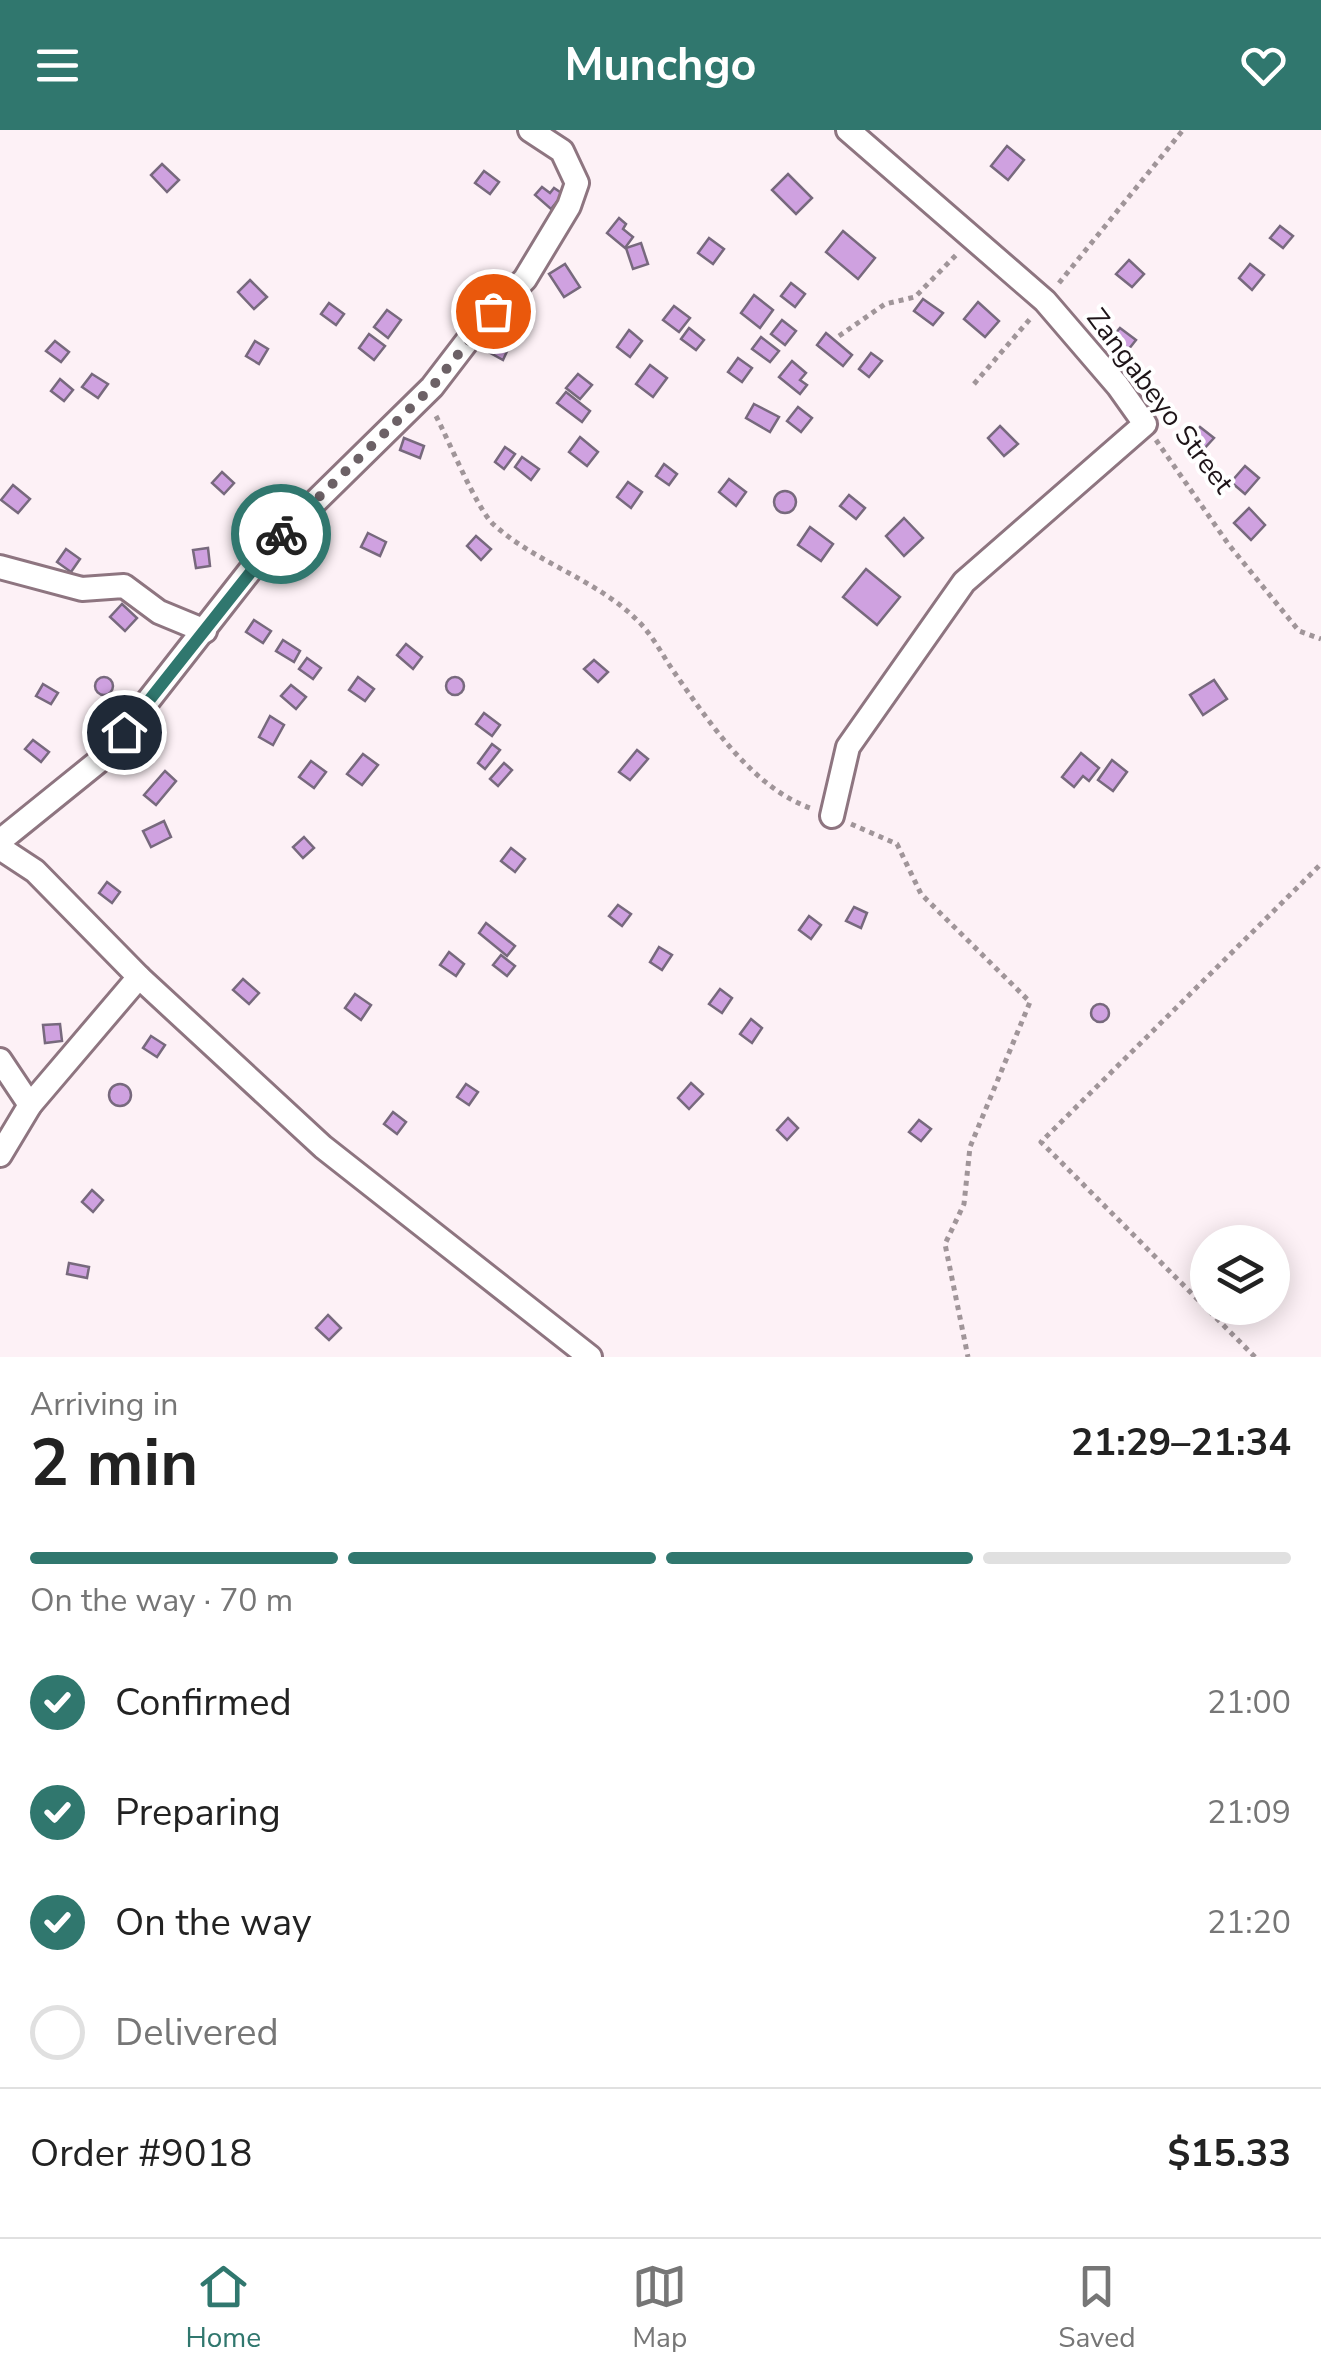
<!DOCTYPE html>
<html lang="en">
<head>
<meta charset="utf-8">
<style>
	body { margin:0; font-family:"Nunito Sans",sans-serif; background:#f2f2f2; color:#222; height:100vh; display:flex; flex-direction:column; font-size:38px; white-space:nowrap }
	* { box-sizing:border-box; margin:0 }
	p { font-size:32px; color:#767676 }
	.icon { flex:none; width:55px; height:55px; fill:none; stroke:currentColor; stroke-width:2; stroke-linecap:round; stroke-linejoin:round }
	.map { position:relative; height:1227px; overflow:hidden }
	.drawer { display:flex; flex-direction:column; background:#fff; flex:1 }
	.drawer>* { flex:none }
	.controls { position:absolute; left:1190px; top:1095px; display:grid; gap:20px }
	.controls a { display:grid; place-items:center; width:100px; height:100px; border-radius:50%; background:#fff; box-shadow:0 5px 25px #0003; font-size:50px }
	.pin { position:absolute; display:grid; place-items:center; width:85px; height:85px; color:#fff; margin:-42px; border:5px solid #fff; border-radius:50%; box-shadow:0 2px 10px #0007 }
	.courier { position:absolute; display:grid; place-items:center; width:100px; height:100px; margin:-50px; border:8px solid #30776e; border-radius:50%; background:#fff; color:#222; box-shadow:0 2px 12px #0007 }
	.overview em { font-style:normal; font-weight:700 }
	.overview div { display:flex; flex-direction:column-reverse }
	.overview { display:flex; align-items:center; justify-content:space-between; height:170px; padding:0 30px }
	h1 { font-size:65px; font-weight:700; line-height:75px }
	.bar { display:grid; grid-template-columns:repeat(4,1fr); gap:15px 10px; align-content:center; height:120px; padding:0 30px }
	.bar i { height:12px; border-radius:8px; background:#e0e0e0 }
	.bar .selected { background:#30776e }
	.bar p { grid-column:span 4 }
	.line { display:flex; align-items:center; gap:25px; padding:0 30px; border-top:2px solid #e0e0e0 }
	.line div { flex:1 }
	ol { padding:0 30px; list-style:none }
	li { display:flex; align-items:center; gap:30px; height:110px }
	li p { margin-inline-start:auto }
	li .icon { padding:10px; border-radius:50%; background:#30776e; color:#fff; stroke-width:4 }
	li:last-child { color:#767676 }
	li i { width:55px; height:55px; border:5px solid #e0e0e0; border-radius:50% }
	header { display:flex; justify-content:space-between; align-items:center; height:130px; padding:0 30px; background:#30776e; color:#fff; font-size:45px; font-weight:700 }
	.tabs { display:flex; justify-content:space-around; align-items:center; height:140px; border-top:2px solid #e0e0e0; background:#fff; font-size:28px; color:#767676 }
	.tabs a { display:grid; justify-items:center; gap:5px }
	.tabs .selected { color:#30776e }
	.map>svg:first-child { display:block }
	.building { fill:#cfa1e0; stroke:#77697d; stroke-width:2.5 }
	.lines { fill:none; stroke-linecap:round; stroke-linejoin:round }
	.street-casing { stroke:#8e7580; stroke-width:28 }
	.path { stroke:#a09599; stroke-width:5; stroke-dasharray:5 5; stroke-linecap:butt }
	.street { stroke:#fff; stroke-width:22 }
	.done { stroke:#6c6166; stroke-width:10; stroke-dasharray:0 18 }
	.route { stroke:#30776e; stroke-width:12 }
	.labels { text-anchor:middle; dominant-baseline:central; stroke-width:8; stroke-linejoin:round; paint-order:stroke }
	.street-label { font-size:28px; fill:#1e1418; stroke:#fff }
</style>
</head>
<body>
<header><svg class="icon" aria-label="menu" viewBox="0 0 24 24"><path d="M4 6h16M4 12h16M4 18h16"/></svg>Munchgo<svg class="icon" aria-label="heart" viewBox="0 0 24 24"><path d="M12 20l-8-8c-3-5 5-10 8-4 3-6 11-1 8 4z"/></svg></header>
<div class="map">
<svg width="1321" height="1227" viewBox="0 0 1321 1227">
	<rect width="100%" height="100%" fill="#fdf1f6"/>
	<g class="building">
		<path d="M 1007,16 L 1024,30 L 1008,50 L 991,36 Z"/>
		<path d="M 162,34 L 179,50 L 167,62 L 151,45 Z"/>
		<path d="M 484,41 L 499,52 L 490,64 L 475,53 Z"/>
		<path d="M 788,44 L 812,68 L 796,84 L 772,60 Z"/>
		<path d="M 542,57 L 550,63 L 554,58 L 563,64 L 551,79 L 535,65 Z"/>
		<path d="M 619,88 L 626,94 L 623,99 L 633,107 L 625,118 L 607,103 Z"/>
		<path d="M 1280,96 L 1293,106 L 1283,118 L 1270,108 Z"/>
		<path d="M 843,101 L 875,128 L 858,149 L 826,122 Z"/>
		<path d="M 709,108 L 724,119 L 713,134 L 698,123 Z"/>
		<path d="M 641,113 L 648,134 L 633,139 L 626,118 Z"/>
		<path d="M 1129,130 L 1144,144 L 1132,157 L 1116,144 Z"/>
		<path d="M 565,134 L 580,157 L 564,167 L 549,144 Z"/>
		<path d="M 1250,134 L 1264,145 L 1252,160 L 1239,148 Z"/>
		<path d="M 250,150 L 267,167 L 254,179 L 238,162 Z"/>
		<path d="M 791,153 L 805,164 L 795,177 L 781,166 Z"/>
		<path d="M 754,165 L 773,180 L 760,198 L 741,183 Z"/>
		<path d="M 923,169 L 943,183 L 933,195 L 914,181 Z"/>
		<path d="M 978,172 L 999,191 L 985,207 L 964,189 Z"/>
		<path d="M 329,173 L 344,184 L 336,195 L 321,184 Z"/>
		<path d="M 674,176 L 690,188 L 679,202 L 663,190 Z"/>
		<path d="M 387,180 L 401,190 L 388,208 L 374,197 Z"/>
		<path d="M 782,190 L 796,201 L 785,215 L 771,204 Z"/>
		<path d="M 689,198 L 704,210 L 696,220 L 681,209 Z"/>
		<path d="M 1120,198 L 1136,210 L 1124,225 L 1107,213 Z"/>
		<path d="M 629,200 L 642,211 L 630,227 L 617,217 Z"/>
		<path d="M 826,203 L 852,225 L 843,236 L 817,215 Z"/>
		<path d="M 369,204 L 385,216 L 374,230 L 359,218 Z"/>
		<path d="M 761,207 L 779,221 L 770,232 L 752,219 Z"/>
		<path d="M 492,208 L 509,217 L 503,230 L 485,220 Z"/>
		<path d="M 55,211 L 69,222 L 61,232 L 46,221 Z"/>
		<path d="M 255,211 L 268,219 L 259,234 L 246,226 Z"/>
		<path d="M 871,223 L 882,231 L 869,247 L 859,239 Z"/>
		<path d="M 738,228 L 752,238 L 742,252 L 728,242 Z"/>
		<path d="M 792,231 L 806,243 L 800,250 L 807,255 L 800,264 L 779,247 Z"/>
		<path d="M 650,235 L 667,248 L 653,267 L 636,254 Z"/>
		<path d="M 92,244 L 108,254 L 98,268 L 82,257 Z"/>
		<path d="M 578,244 L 592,255 L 580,269 L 566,258 Z"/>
		<path d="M 60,249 L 73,260 L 64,271 L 51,261 Z"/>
		<path d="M 566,262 L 590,281 L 582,292 L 557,273 Z"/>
		<path d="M 754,274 L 779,287 L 770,302 L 746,288 Z"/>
		<path d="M 798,277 L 812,288 L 801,302 L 787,291 Z"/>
		<path d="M 1000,296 L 1018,314 L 1004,326 L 988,308 Z"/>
		<path d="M 1200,297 L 1214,308 L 1202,321 L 1189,310 Z"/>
		<path d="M 580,307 L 598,322 L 587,336 L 569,322 Z"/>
		<path d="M 404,308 L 424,316 L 420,328 L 400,320 Z"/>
		<path d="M 505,317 L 515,324 L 504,339 L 495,332 Z"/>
		<path d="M 522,327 L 539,339 L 531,350 L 515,337 Z"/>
		<path d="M 664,334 L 677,344 L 669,355 L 656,346 Z"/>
		<path d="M 1245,336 L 1259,348 L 1245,364 L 1231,352 Z"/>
		<path d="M 222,342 L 234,353 L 224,364 L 212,353 Z"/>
		<path d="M 729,349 L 746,362 L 736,376 L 719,362 Z"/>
		<path d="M 628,352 L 642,362 L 631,378 L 617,367 Z"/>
		<path d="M 13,355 L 30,369 L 18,383 L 1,370 Z"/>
		<circle cx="785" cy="372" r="11"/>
		<path d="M 849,365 L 865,378 L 856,389 L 840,376 Z"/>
		<path d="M 1249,378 L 1265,395 L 1251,410 L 1234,393 Z"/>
		<path d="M 904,388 L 923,408 L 904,426 L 886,406 Z"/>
		<path d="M 810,397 L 833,414 L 821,431 L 798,415 Z"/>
		<path d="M 368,403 L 386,412 L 380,426 L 361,417 Z"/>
		<path d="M 476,406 L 491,419 L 481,430 L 467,416 Z"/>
		<path d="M 208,418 L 210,436 L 196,438 L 193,420 Z"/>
		<path d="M 66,419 L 80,429 L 71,442 L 57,432 Z"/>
		<path d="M 866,439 L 900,467 L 877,495 L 843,467 Z"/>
		<path d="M 122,474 L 137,488 L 125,501 L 110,487 Z"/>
		<path d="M 254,490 L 271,501 L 263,513 L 246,502 Z"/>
		<path d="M 283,510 L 300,521 L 294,532 L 276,521 Z"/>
		<path d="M 406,514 L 422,527 L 413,539 L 397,525 Z"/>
		<path d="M 307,528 L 321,538 L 313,549 L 299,539 Z"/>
		<path d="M 594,530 L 608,542 L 598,552 L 584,539 Z"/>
		<circle cx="104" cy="556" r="9"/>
		<path d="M 358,547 L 374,559 L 365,571 L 349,560 Z"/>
		<circle cx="455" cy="556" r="9"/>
		<path d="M 1214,550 L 1227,569 L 1203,585 L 1190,565 Z"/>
		<path d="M 43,554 L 58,563 L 51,574 L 36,566 Z"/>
		<path d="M 291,555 L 306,567 L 296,579 L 281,566 Z"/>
		<path d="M 484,583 L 500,595 L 492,606 L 476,594 Z"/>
		<path d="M 270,586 L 284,595 L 273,615 L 259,607 Z"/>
		<path d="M 33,610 L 49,622 L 41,632 L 25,619 Z"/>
		<path d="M 492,614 L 500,620 L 485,639 L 478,633 Z"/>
		<path d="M 637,620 L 648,629 L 630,650 L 619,642 Z"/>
		<path d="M 1081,623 L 1099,638 L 1089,651 L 1083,646 L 1074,657 L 1062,647 Z"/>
		<path d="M 363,624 L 378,635 L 362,655 L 347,644 Z"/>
		<path d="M 1112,630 L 1127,642 L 1113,661 L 1098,650 Z"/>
		<path d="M 311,631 L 326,642 L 314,658 L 299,647 Z"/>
		<path d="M 504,633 L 512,640 L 498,656 L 490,649 Z"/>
		<path d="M 165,641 L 176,651 L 156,675 L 144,665 Z"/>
		<path d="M 164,691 L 171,707 L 151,717 L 143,701 Z"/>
		<path d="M 304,707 L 314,718 L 303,728 L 293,717 Z"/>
		<path d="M 511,718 L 525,729 L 515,742 L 501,731 Z"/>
		<path d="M 107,752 L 120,762 L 112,773 L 99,763 Z"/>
		<path d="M 618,775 L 631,784 L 622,796 L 609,786 Z"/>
		<path d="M 854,777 L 867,783 L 861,798 L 846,791 Z"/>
		<path d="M 809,786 L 821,795 L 811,809 L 799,800 Z"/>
		<path d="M 486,793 L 515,816 L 507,826 L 479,803 Z"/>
		<path d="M 659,817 L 672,825 L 662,840 L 650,832 Z"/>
		<path d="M 449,822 L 464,834 L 456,846 L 440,835 Z"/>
		<path d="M 501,825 L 515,836 L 507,846 L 493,835 Z"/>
		<path d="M 243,849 L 259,863 L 249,874 L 233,860 Z"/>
		<path d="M 720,859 L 732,868 L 722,883 L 709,874 Z"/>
		<path d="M 355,864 L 371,875 L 361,890 L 345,878 Z"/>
		<circle cx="1100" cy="883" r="9"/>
		<path d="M 751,889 L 762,898 L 752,913 L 740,904 Z"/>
		<path d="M 60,894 L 62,911 L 45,913 L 43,895 Z"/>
		<path d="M 151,906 L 165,915 L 157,927 L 143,918 Z"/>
		<path d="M 691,953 L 703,964 L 689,979 L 678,968 Z"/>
		<path d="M 466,954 L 478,962 L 469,975 L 457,967 Z"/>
		<circle cx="120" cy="965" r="11"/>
		<path d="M 393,982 L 406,992 L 397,1004 L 384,994 Z"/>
		<path d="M 788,988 L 798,998 L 787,1010 L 777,1000 Z"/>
		<path d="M 919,990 L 931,999 L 921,1011 L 909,1002 Z"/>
		<path d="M 92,1060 L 103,1070 L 93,1082 L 82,1072 Z"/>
		<path d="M 69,1133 L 89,1137 L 87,1148 L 67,1144 Z"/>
		<path d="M 328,1185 L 341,1198 L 329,1210 L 316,1198 Z"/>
	</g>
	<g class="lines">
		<defs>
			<g id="street">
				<path d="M 0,437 L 82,459 L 124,456 L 159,482 L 205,501"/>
				<path d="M 832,686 L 848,617 L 964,452 L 1145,294 L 1118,256 L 1045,171 L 848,0"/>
				<path d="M 0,711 L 104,627 L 267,419 L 432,257 L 478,197 L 525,149 L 569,76 L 577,53 L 562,21 L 530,0"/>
				<path d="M 0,718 L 35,741 L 139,847 L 323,1017 L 590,1227"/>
				<path d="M 0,930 L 30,975 L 0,1025"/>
				<path d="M 30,975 L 139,847"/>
			</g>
		</defs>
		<use href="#street" class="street-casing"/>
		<g class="path">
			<path d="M 1059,153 L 1183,0"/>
			<path d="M 839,206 L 885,174 L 915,167 L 957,124"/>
			<path d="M 974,254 L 1030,189"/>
			<path d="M 436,286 C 449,311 476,377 493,394 C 537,434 597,449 639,492 C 653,506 663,526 674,542 C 709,592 753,659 813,679"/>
			<path d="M 1156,310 L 1229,415 L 1299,501 L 1321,509"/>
			<path d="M 851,694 L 897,714 L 921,764 L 1030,872 L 970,1017 L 964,1074 L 945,1114 L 968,1227"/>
			<path d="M 1255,1227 L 1041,1012 L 1321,734"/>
		</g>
		<use href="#street" class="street"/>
	</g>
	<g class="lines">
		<path class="done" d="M 281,404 L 432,257 L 493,181"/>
		<path class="route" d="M 124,602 L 281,404"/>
	</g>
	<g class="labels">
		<g class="street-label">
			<text transform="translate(1160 271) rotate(53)">Zangabeyo Street</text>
		</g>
	</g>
</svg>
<div class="controls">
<a><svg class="icon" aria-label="layers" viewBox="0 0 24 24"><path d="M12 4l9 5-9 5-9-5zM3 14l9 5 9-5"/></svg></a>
</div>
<div class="pin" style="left:493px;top:181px;background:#ea580c"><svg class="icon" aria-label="bag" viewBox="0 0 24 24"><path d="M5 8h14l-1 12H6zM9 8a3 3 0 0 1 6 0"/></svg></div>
<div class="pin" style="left:124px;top:602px;background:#1f2937"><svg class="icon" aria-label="home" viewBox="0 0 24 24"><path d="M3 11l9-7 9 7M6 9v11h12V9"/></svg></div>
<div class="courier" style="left:281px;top:404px"><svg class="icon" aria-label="bike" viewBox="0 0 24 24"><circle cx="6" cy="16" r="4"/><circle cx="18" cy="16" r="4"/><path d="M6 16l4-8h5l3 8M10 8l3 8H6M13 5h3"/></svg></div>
</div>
<section class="drawer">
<div class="overview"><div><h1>2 min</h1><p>Arriving in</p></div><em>21:29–21:34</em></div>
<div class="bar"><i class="selected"></i><i class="selected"></i><i class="selected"></i><i></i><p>On the way · 70 m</p></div>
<ol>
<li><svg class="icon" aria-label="check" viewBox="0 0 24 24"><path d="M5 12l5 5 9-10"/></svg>Confirmed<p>21:00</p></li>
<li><svg class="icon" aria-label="check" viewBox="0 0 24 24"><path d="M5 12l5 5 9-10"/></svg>Preparing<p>21:09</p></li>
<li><svg class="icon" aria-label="check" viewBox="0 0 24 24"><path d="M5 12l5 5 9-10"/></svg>On the way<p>21:20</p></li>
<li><i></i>Delivered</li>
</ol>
<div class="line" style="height:130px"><div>Order #9018</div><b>$15.33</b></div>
</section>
<nav class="tabs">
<a class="selected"><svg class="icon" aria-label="home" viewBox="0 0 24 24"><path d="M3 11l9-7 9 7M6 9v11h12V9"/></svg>Home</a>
<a><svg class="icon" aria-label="map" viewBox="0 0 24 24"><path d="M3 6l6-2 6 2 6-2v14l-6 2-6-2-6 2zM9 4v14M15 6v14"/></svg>Map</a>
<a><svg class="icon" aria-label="saved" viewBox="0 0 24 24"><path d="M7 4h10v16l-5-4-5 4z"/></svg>Saved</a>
</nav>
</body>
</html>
